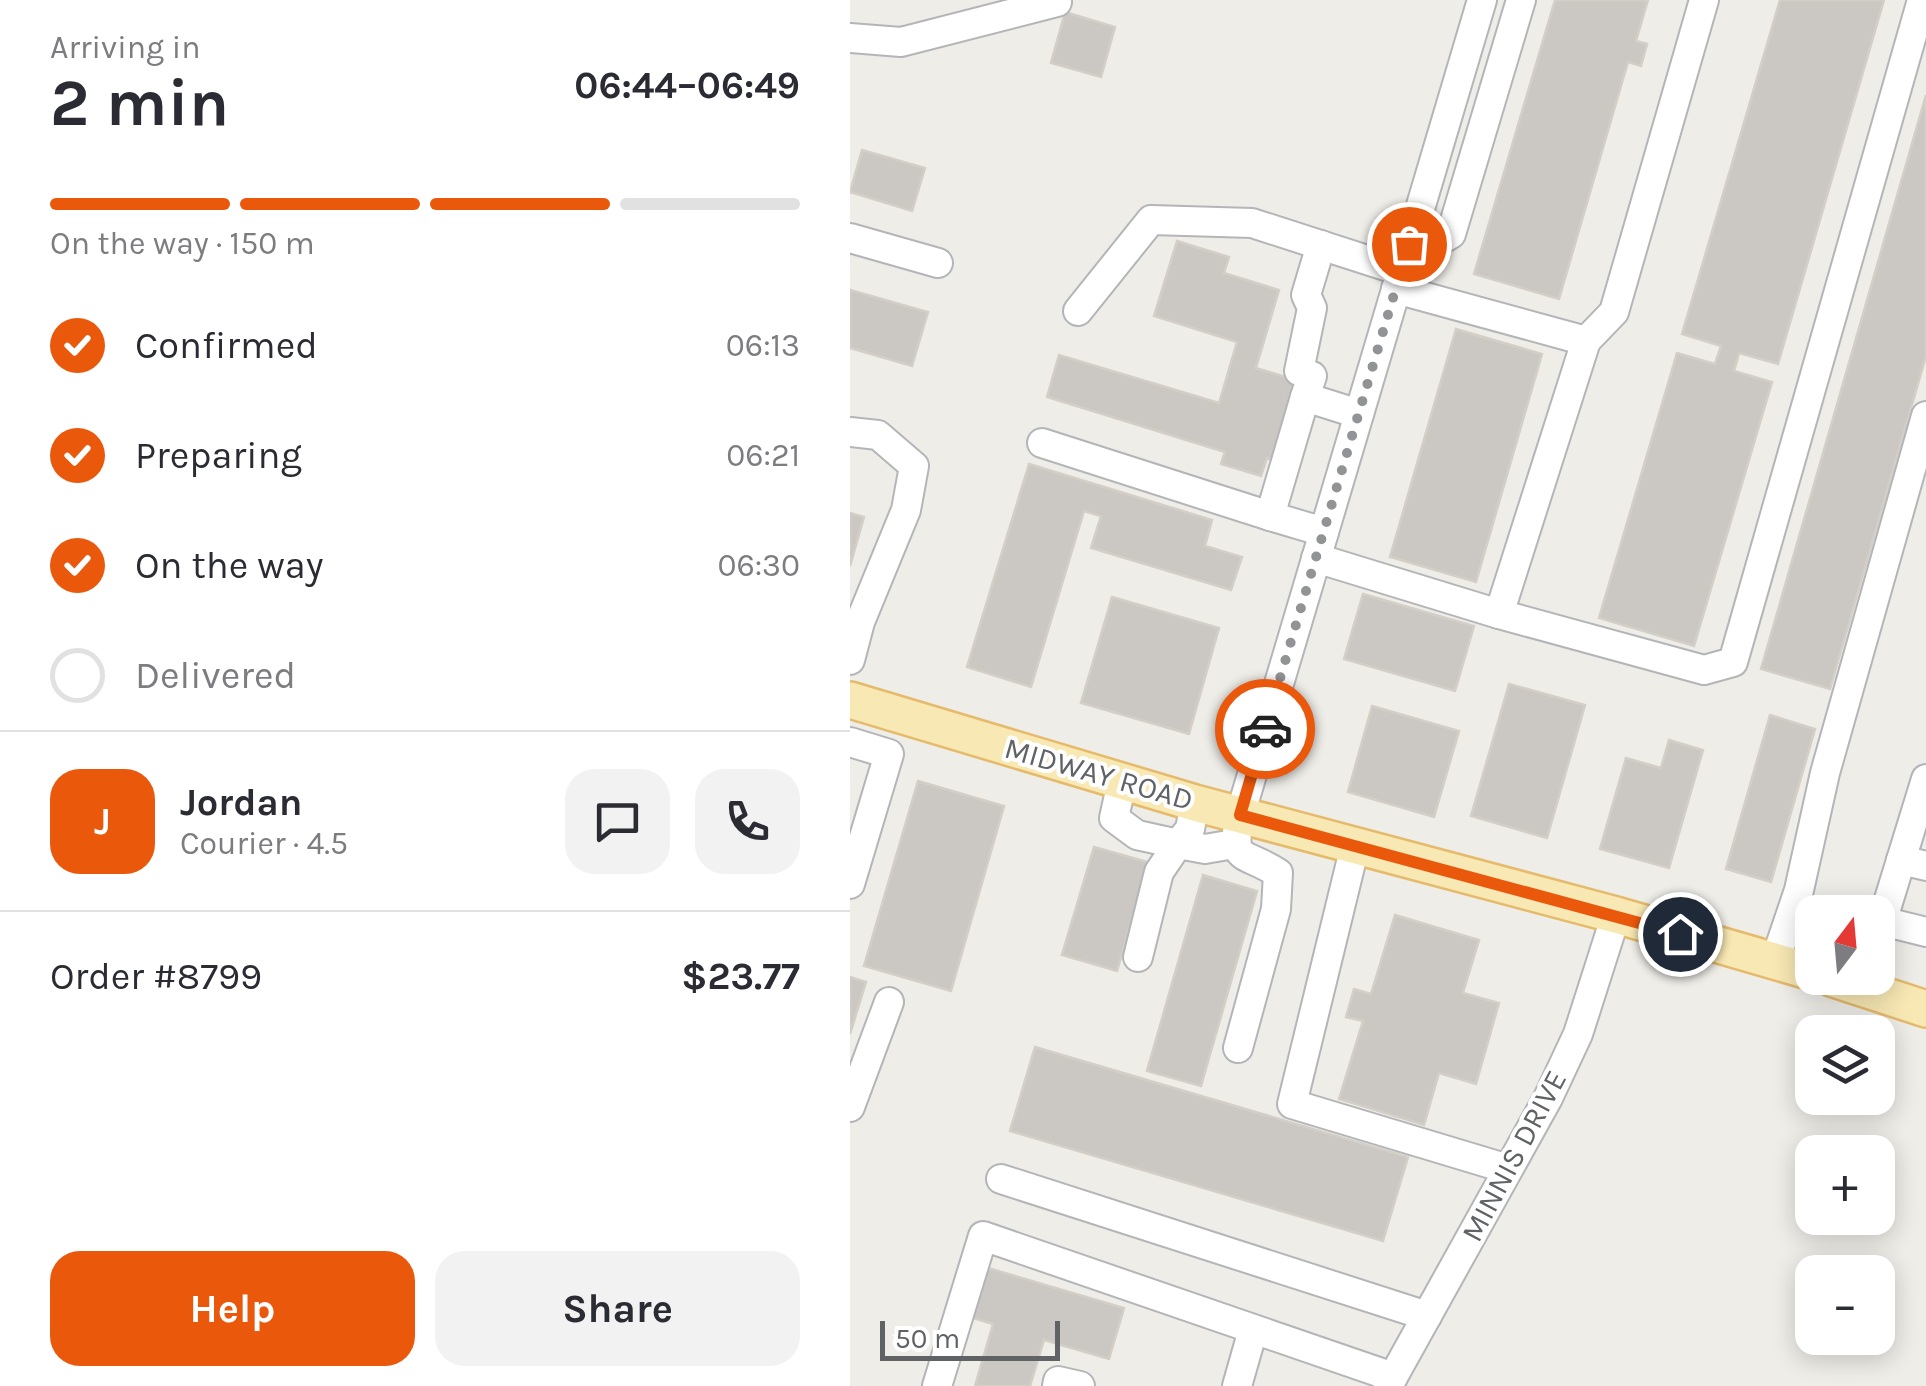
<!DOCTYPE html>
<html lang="en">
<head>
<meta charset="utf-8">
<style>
	body { margin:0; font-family:Karla,sans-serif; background:#f2f2f3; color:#2b2b33; height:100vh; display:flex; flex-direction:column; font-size:38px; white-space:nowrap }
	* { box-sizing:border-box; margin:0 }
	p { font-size:32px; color:#7c7c81 }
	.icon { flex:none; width:55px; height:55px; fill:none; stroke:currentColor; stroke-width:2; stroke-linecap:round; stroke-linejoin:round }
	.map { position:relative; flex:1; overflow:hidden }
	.drawer { display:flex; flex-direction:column; background:#fff; width:850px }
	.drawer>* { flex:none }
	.needle { width:65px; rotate:16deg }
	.controls { position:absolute; left:945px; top:895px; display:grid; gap:20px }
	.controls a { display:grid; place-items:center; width:100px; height:100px; border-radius:20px; background:#fff; box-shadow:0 5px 25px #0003; font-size:50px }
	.scale { position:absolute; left:30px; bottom:25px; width:180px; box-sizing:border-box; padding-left:10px; border:5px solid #5f6366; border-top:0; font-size:28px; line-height:35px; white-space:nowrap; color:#5f6366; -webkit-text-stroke:8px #fff; paint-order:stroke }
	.pin { position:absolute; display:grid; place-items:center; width:85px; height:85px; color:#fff; margin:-42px; border:5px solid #fff; border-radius:50%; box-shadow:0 2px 10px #0007 }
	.courier { position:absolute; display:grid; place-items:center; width:100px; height:100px; margin:-50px; border:8px solid #ea580c; border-radius:50%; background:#fff; color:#222; box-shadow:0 2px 12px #0007 }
	.head em { font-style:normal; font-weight:700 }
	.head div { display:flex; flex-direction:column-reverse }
	.head { display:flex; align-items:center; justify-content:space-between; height:170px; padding:0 50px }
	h1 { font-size:65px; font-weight:700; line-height:75px }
	.bar { display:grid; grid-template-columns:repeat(4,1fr); gap:15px 10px; align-content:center; height:120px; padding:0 50px }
	.bar i { height:12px; border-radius:8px; background:#e1e1e2 }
	.bar .active { background:#ea580c }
	.bar p { grid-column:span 4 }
	.line { display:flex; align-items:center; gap:25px; padding:0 50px; border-top:2px solid #e1e1e2 }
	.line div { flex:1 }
	.round { display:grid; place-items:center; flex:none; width:105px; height:105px; border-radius:30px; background:#f2f2f3 }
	ol { padding:0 50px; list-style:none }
	li { display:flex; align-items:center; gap:30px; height:110px }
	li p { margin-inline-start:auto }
	li .icon { padding:10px; border-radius:50%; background:#ea580c; color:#fff; stroke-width:4 }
	li:last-child { color:#7c7c81 }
	li i { width:55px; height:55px; border:5px solid #e1e1e2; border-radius:50% }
	.primary-button { display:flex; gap:20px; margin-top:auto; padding:20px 50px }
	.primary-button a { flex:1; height:115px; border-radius:30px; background:#ea580c; color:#fff; font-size:40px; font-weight:700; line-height:115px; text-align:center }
	.primary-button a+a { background:#f2f2f3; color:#2b2b33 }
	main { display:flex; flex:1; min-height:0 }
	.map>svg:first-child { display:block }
	.building { fill:#cbc8c4; stroke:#d4cfc6; stroke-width:2.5 }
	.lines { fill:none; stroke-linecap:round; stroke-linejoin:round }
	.minor-casing { stroke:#b3b5b8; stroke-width:32 }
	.major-casing { stroke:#e5ba6b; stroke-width:40 }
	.minor { stroke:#fff; stroke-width:28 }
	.major { stroke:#f8e8b4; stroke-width:35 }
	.done { stroke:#919394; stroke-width:10; stroke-dasharray:0 18 }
	.route { stroke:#ea580c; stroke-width:12 }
	.labels { text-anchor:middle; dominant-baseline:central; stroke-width:8; stroke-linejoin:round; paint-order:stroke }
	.street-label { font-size:30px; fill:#5f6366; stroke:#fff }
</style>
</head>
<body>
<main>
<section class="drawer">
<div class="head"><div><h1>2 min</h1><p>Arriving in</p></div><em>06:44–06:49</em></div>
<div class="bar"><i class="active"></i><i class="active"></i><i class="active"></i><i></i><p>On the way · 150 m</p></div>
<ol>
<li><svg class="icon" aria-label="check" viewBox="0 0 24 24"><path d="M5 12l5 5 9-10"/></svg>Confirmed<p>06:13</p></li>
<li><svg class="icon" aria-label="check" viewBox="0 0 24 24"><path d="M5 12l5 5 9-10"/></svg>Preparing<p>06:21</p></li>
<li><svg class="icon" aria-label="check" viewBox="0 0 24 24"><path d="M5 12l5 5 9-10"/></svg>On the way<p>06:30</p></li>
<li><i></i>Delivered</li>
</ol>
<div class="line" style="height:180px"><b class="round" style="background:#ea580c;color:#fff">J</b><div><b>Jordan</b><p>Courier · 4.5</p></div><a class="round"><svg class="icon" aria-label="chat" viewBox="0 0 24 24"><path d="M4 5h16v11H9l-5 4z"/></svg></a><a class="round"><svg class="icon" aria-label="phone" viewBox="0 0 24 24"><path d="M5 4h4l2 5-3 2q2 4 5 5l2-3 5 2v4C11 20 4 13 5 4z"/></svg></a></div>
<div class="line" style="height:130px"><div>Order #8799</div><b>$23.77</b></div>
<div class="primary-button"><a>Help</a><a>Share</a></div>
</section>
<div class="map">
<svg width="1076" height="1386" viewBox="0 0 1076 1386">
	<rect width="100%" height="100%" fill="#efede8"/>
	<g class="building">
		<path d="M 705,0 L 798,0 L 786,41 L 797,44 L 791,66 L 778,62 L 709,299 L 624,274 Z"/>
		<path d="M 930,0 L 1034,0 L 928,364 L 889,353 L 884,371 L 922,382 L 844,646 L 749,618 L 827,353 L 865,364 L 871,346 L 832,334 Z"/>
		<path d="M 215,12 L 265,27 L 251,77 L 201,63 Z"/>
		<path d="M 1076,95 L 1076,356 L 980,689 L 911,669 Z"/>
		<path d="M 12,150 L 75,168 L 62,211 L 0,192 Z"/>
		<path d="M 327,241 L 379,257 L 374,273 L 429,290 L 406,368 L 449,381 L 424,461 L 417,458 L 411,476 L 371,464 L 375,452 L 197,397 L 209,355 L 369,403 L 387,342 L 304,316 Z"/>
		<path d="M 0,290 L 78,312 L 62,366 L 0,348 Z"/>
		<path d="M 606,329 L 692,354 L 626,582 L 540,557 Z"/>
		<path d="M 179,464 L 362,520 L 355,546 L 392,557 L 381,590 L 241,548 L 251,516 L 234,511 L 181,687 L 117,667 Z"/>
		<path d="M 0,513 L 14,517 L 0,566 Z"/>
		<path d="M 513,594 L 624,626 L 605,691 L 494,659 Z"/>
		<path d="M 262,597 L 369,628 L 339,734 L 231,703 Z"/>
		<path d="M 659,684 L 735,705 L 697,838 L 621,816 Z"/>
		<path d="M 522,706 L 609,731 L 584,817 L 498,792 Z"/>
		<path d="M 920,715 L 965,729 L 921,882 L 876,869 Z"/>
		<path d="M 819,740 L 853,750 L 819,868 L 750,849 L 776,758 L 811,768 Z"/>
		<path d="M 68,781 L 154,806 L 101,991 L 14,966 Z"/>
		<path d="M 244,847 L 298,862 L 267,971 L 212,955 Z"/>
		<path d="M 353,875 L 407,891 L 351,1086 L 297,1071 Z"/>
		<path d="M 545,915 L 629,940 L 613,993 L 649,1003 L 626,1084 L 589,1073 L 574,1125 L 489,1099 L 513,1021 L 496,1017 L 504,989 L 521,994 Z"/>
		<path d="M 0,977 L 16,982 L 0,1034 Z"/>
		<path d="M 185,1047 L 558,1157 L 533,1241 L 160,1131 Z"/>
		<path d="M 138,1268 L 274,1308 L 259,1359 L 194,1340 L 180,1386 L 125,1386 L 143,1324 L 123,1318 Z"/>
	</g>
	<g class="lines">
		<defs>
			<g id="minor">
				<path d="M 0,38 L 51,42 L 207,2"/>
				<path d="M 0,238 L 88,263"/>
				<path d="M 559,244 L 584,244 L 601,234 L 671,0"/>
				<path d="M 546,289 L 736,341 L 764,312 L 854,0"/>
				<path d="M 228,311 L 301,220 L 402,223 L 551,271"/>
				<path d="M 455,397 L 462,376 L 449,371 L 462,308 L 456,295 L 471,245"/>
				<path d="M 0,432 L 28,435 L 64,466 L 56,510 L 10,622 L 0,660"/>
				<path d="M 192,443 L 420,516 L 455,397 L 509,414"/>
				<path d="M 420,516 L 474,532"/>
				<path d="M 466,558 L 649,614 L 736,341"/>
				<path d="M 649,614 L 854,670 L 883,662 L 1072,0"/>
				<path d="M 0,742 L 39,754 L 0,884"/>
				<path d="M 272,782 L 264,818 L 287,835 L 328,844 L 340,829 L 345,803"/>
				<path d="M 505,846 L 442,1104 L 658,1169"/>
				<path d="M 1051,860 L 1076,866"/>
				<path d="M 1032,921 L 1076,932"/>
				<path d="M 1028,935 L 1076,779"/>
				<path d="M 288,957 L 309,872 L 328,844 L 355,849 L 384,844"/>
				<path d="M 925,961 L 949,890 L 975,773 L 1076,416"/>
				<path d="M 388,1048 L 426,909 L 428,873 C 392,850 380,864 390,815 L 632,0"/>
				<path d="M 0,1107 L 39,1002"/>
				<path d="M 151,1179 L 577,1316"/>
				<path d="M 87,1386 L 133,1236 L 543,1377"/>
				<path d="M 207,1386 L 208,1381 L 230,1386"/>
				<path d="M 387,1386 L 403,1330"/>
				<path d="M 538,1386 L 698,1098 L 728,1034 L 766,915"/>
			</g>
			<g id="major">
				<path d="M 0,700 L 345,803 L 766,915 L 962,972"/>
				<path d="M 981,978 L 1076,1009"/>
			</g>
		</defs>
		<use href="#minor" class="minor-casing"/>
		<use href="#major" class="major-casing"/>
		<use href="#minor" class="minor"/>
		<use href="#major" class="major"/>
	</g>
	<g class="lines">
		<path class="done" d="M 415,729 L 559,244"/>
		<path class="route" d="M 415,729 L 390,815 L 830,934"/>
	</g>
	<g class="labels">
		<g class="street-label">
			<text transform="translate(249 774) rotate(16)">MIDWAY ROAD</text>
			<text transform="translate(664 1156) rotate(-62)">MINNIS DRIVE</text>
		</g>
	</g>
</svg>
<div class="controls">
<a><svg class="needle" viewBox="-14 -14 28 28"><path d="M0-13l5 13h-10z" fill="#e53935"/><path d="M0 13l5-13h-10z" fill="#7c7c81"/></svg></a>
<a><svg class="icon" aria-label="layers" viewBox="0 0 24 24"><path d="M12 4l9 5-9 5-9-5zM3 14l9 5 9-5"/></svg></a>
<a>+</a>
<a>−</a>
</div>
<div class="scale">50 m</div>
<div class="pin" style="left:559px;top:244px;background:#ea580c"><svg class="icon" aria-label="bag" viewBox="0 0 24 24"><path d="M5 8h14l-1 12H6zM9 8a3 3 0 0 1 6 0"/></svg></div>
<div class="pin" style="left:830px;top:934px;background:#1f2937"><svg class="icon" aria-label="home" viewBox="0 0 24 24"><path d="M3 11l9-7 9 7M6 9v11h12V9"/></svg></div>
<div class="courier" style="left:415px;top:729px"><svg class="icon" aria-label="car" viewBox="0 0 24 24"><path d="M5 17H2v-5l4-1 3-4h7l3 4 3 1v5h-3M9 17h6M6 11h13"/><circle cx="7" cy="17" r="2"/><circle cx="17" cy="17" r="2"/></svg></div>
</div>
</main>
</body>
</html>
